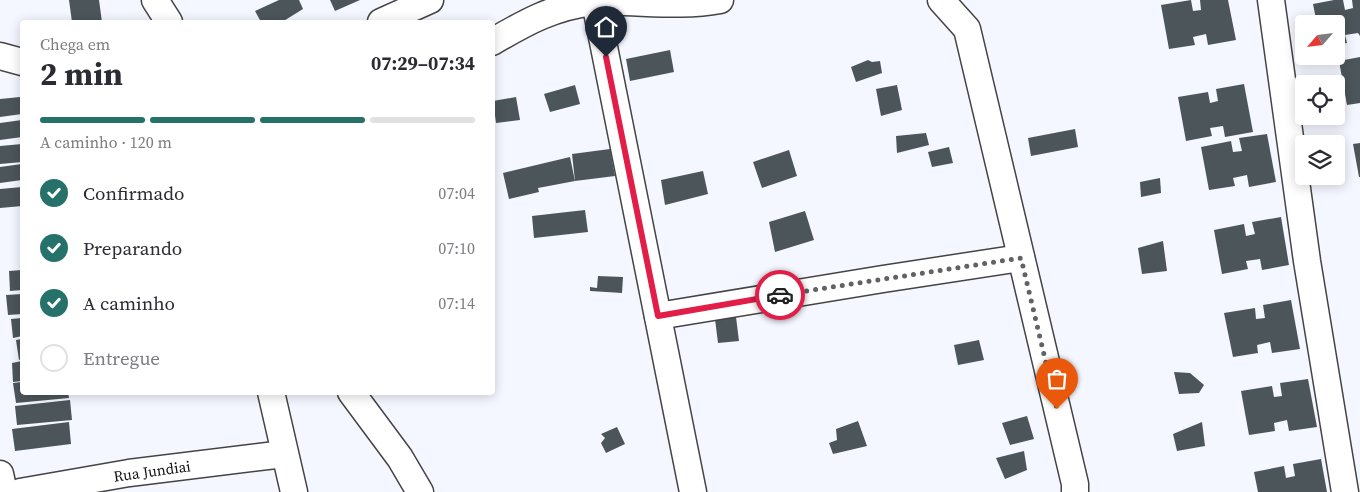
<!DOCTYPE html>
<html lang="pt">
<head>
<meta charset="utf-8">
<style>
	body { margin:0; font-family:"Source Serif 4",serif; background:#f7f7f7; color:#2b2b33; height:100vh; display:flex; flex-direction:column; font-size:19px; white-space:nowrap }
	* { box-sizing:border-box; margin:0 }
	p { font-size:16px; color:#7c7c81 }
	.icon { flex:none; width:28px; height:28px; fill:none; stroke:currentColor; stroke-width:2; stroke-linecap:round; stroke-linejoin:round }
	.map { position:relative; flex:1; overflow:hidden }
	.drawer { position:absolute; left:20px; top:20px; width:475px; height:375px; display:flex; flex-direction:column; background:#fff; border-radius:5px; box-shadow:0 2px 12px #0003 }
	.drawer>* { flex:none }
	.needle { width:32px; rotate:242deg }
	.tools { position:absolute; left:1295px; top:15px; display:grid; gap:10px }
	.tools a { display:grid; place-items:center; width:50px; height:50px; border-radius:5px; background:#fff; box-shadow:0 2px 12px #0003; font-size:25px }
	.pin { position:absolute; display:grid; place-items:center; width:42px; height:42px; color:#fff; margin:-51px -21px; border-radius:50% 50% 50% 0; rotate:-45deg; box-shadow:0 0 5px #0007 }
	.pin .icon { rotate:45deg }
	.courier { position:absolute; display:grid; place-items:center; width:50px; height:50px; margin:-25px; border:4px solid #e11d48; border-radius:50%; background:#fff; color:#222; box-shadow:0 1px 6px #0007 }
	.headline em { font-style:normal; font-weight:700 }
	.headline div { display:flex; flex-direction:column-reverse }
	.headline { display:flex; align-items:center; justify-content:space-between; height:85px; padding:0 20px }
	h1 { font-size:32px; font-weight:700; line-height:38px }
	.bar { display:grid; grid-template-columns:repeat(4,1fr); gap:8px 5px; align-content:center; height:60px; padding:0 20px }
	.bar i { height:6px; border-radius:4px; background:#e1e1e2 }
	.bar .current { background:#26726b }
	.bar p { grid-column:span 4 }
	ol { padding:0 20px; list-style:none }
	li { display:flex; align-items:center; gap:15px; height:55px }
	li p { margin-inline-start:auto }
	li .icon { padding:5px; border-radius:50%; background:#26726b; color:#fff; stroke-width:4 }
	li:last-child { color:#7c7c81 }
	li i { width:28px; height:28px; border:2px solid #e1e1e2; border-radius:50% }
	.map>svg:first-child { display:block }
	.building { fill:#4c565a }
	.lines { fill:none; stroke-linecap:round; stroke-linejoin:round }
	.street-casing { stroke:#444; stroke-width:29 }
	.street { stroke:#fff; stroke-width:26 }
	.done { stroke:#606264; stroke-width:5; stroke-dasharray:0 9 }
	.route { stroke:#e11d48; stroke-width:6 }
	.labels { text-anchor:middle; dominant-baseline:central; stroke-width:5; stroke-linejoin:round; paint-order:stroke }
	.street-label { font-size:15px; fill:#111; stroke:#fff }
</style>
</head>
<body>
<div class="map">
<svg width="1360" height="492" viewBox="0 0 1360 492">
	<rect width="100%" height="100%" fill="#f4f7ff"/>
	<g class="building">
		<path d="M 69,0 L 99,0 L 102,22 L 72,22 Z"/>
		<path d="M 279,0 L 299,0 L 303,9 L 282,22 L 261,22 L 255,11 Z"/>
		<path d="M 330,0 L 360,0 L 335,11 Z"/>
		<path d="M 1191,0 L 1193,11 L 1201,10 L 1200,0 L 1228,0 L 1236,40 L 1208,45 L 1206,34 L 1193,37 L 1195,45 L 1169,49 L 1161,5 Z"/>
		<path d="M 1334,0 L 1343,0 L 1345,10 L 1353,8 L 1352,0 L 1360,0 L 1360,36 L 1358,33 L 1345,35 L 1347,43 L 1336,45 L 1336,24 L 1317,24 L 1313,4 Z"/>
		<path d="M 670,50 L 674,72 L 630,81 L 626,59 Z"/>
		<path d="M 1360,57 L 1360,103 L 1347,105 L 1339,61 Z"/>
		<path d="M 868,60 L 872,62 L 880,61 L 882,73 L 856,82 L 851,67 Z"/>
		<path d="M 1244,84 L 1253,132 L 1225,137 L 1223,126 L 1210,128 L 1212,136 L 1186,141 L 1178,97 L 1208,92 L 1210,103 L 1218,101 L 1216,89 Z"/>
		<path d="M 575,85 L 580,104 L 550,112 L 544,94 Z"/>
		<path d="M 897,85 L 902,110 L 881,116 L 876,89 Z"/>
		<path d="M 20,97 L 22,114 L 0,117 L 0,99 Z"/>
		<path d="M 516,97 L 520,120 L 496,123 L 493,101 Z"/>
		<path d="M 22,120 L 22,137 L 0,140 L 0,123 Z"/>
		<path d="M 1075,129 L 1078,147 L 1031,156 L 1028,138 Z"/>
		<path d="M 926,133 L 929,145 L 897,153 L 896,136 Z"/>
		<path d="M 1267,134 L 1276,182 L 1249,187 L 1247,175 L 1233,178 L 1235,186 L 1209,190 L 1201,147 L 1231,141 L 1233,152 L 1242,151 L 1239,138 Z"/>
		<path d="M 1360,143 L 1360,177 L 1359,177 L 1353,144 Z"/>
		<path d="M 22,144 L 22,162 L 0,164 L 0,146 Z"/>
		<path d="M 949,147 L 953,163 L 932,167 L 928,152 Z"/>
		<path d="M 610,149 L 615,176 L 575,181 L 572,154 Z"/>
		<path d="M 789,150 L 797,176 L 762,188 L 753,162 Z"/>
		<path d="M 570,157 L 575,181 L 538,188 L 539,192 L 509,199 L 503,173 Z"/>
		<path d="M 22,164 L 22,180 L 0,183 L 0,167 Z"/>
		<path d="M 703,171 L 708,194 L 665,205 L 661,180 Z"/>
		<path d="M 1160,178 L 1161,193 L 1141,197 L 1140,182 Z"/>
		<path d="M 22,187 L 22,206 L 0,208 L 0,189 Z"/>
		<path d="M 585,210 L 588,232 L 534,238 L 532,216 Z"/>
		<path d="M 805,211 L 814,240 L 775,252 L 769,222 Z"/>
		<path d="M 1281,217 L 1289,265 L 1262,270 L 1260,259 L 1246,261 L 1248,269 L 1222,274 L 1214,230 L 1244,224 L 1246,236 L 1255,234 L 1252,222 Z"/>
		<path d="M 1163,241 L 1167,271 L 1142,274 L 1138,248 Z"/>
		<path d="M 22,270 L 22,290 L 10,291 L 9,271 Z"/>
		<path d="M 598,276 L 623,277 L 622,293 L 590,291 L 590,287 L 597,288 Z"/>
		<path d="M 22,294 L 22,314 L 8,315 L 6,295 Z"/>
		<path d="M 1291,300 L 1300,349 L 1272,353 L 1270,342 L 1257,345 L 1258,353 L 1233,357 L 1224,313 L 1255,308 L 1256,319 L 1265,318 L 1263,305 Z"/>
		<path d="M 735,309 L 739,341 L 718,343 L 714,311 Z"/>
		<path d="M 22,318 L 22,336 L 13,338 L 11,319 Z"/>
		<path d="M 22,339 L 22,359 L 19,360 L 16,340 Z"/>
		<path d="M 979,340 L 984,360 L 958,365 L 954,345 Z"/>
		<path d="M 22,361 L 22,381 L 13,382 L 12,363 Z"/>
		<path d="M 1174,372 L 1190,373 L 1204,385 L 1199,393 L 1179,394 Z"/>
		<path d="M 1308,379 L 1317,427 L 1289,431 L 1287,420 L 1274,423 L 1275,431 L 1249,435 L 1241,391 L 1272,386 L 1274,397 L 1282,396 L 1280,383 Z"/>
		<path d="M 22,382 L 22,392 L 68,392 L 69,398 L 16,403 L 13,383 Z"/>
		<path d="M 70,400 L 72,420 L 17,425 L 15,406 Z"/>
		<path d="M 1027,416 L 1034,439 L 1010,445 L 1002,423 Z"/>
		<path d="M 858,421 L 867,446 L 833,454 L 829,443 L 837,440 L 836,429 Z"/>
		<path d="M 69,422 L 71,444 L 15,451 L 12,429 Z"/>
		<path d="M 1202,422 L 1205,446 L 1177,451 L 1173,434 Z"/>
		<path d="M 617,427 L 625,444 L 606,453 L 601,443 L 605,438 L 601,434 Z"/>
		<path d="M 1024,451 L 1027,470 L 1005,479 L 996,458 Z"/>
		<path d="M 1321,459 L 1327,492 L 1258,492 L 1254,472 L 1284,466 L 1286,478 L 1295,476 L 1293,464 Z"/>
	</g>
	<g class="lines">
		<defs>
			<g id="street">
				<path d="M 155,0 L 169,22"/>
				<path d="M 593,0 L 595,2 L 693,492"/>
				<path d="M 941,0 L 967,29 L 1075,484 L 1075,492"/>
				<path d="M 1271,0 L 1307,261 L 1345,492"/>
				<path d="M 381,22 L 430,0"/>
				<path d="M 492,42 C 526,22 555,6 594,2 C 636,0 678,8 720,0"/>
				<path d="M 0,56 L 22,62"/>
				<path d="M 658,316 L 883,279 L 1021,258"/>
				<path d="M 271,392 L 294,492"/>
				<path d="M 351,392 L 400,458 L 420,492"/>
				<path d="M 0,474 L 4,492"/>
				<path d="M 20,492 L 129,473 L 284,454"/>
			</g>
		</defs>
		<use href="#street" class="street-casing"/>
		<use href="#street" class="street"/>
	</g>
	<g class="lines">
		<path class="done" d="M 780,295 L 1021,258 L 1057,409"/>
		<path class="route" d="M 606,57 L 658,316 L 780,295"/>
	</g>
	<g class="labels">
		<g class="street-label">
			<text transform="translate(152 471) rotate(-8)">Rua Jundiai</text>
		</g>
	</g>
</svg>
<div class="tools">
<a><svg class="needle" viewBox="-14 -14 28 28"><path d="M0-13l5 13h-10z" fill="#e53935"/><path d="M0 13l5-13h-10z" fill="#7c7c81"/></svg></a>
<a><svg class="icon" aria-label="locate" viewBox="0 0 24 24"><circle cx="12" cy="12" r="6"/><path d="M12 2v4M12 18v4M2 12h4M18 12h4"/></svg></a>
<a><svg class="icon" aria-label="layers" viewBox="0 0 24 24"><path d="M12 4l9 5-9 5-9-5zM3 14l9 5 9-5"/></svg></a>
</div>
<div class="pin" style="left:1057px;top:409px;background:#ea580c"><svg class="icon" aria-label="bag" viewBox="0 0 24 24"><path d="M5 8h14l-1 12H6zM9 8a3 3 0 0 1 6 0"/></svg></div>
<div class="pin" style="left:606px;top:57px;background:#1f2937"><svg class="icon" aria-label="home" viewBox="0 0 24 24"><path d="M3 11l9-7 9 7M6 9v11h12V9"/></svg></div>
<div class="courier" style="left:780px;top:295px"><svg class="icon" aria-label="car" viewBox="0 0 24 24"><path d="M5 17H2v-5l4-1 3-4h7l3 4 3 1v5h-3M9 17h6M6 11h13"/><circle cx="7" cy="17" r="2"/><circle cx="17" cy="17" r="2"/></svg></div>
<section class="drawer">
<div class="headline"><div><h1>2 min</h1><p>Chega em</p></div><em>07:29–07:34</em></div>
<div class="bar"><i class="current"></i><i class="current"></i><i class="current"></i><i></i><p>A caminho · 120 m</p></div>
<ol>
<li><svg class="icon" aria-label="check" viewBox="0 0 24 24"><path d="M5 12l5 5 9-10"/></svg>Confirmado<p>07:04</p></li>
<li><svg class="icon" aria-label="check" viewBox="0 0 24 24"><path d="M5 12l5 5 9-10"/></svg>Preparando<p>07:10</p></li>
<li><svg class="icon" aria-label="check" viewBox="0 0 24 24"><path d="M5 12l5 5 9-10"/></svg>A caminho<p>07:14</p></li>
<li><i></i>Entregue</li>
</ol>
</section>
</div>
</body>
</html>
